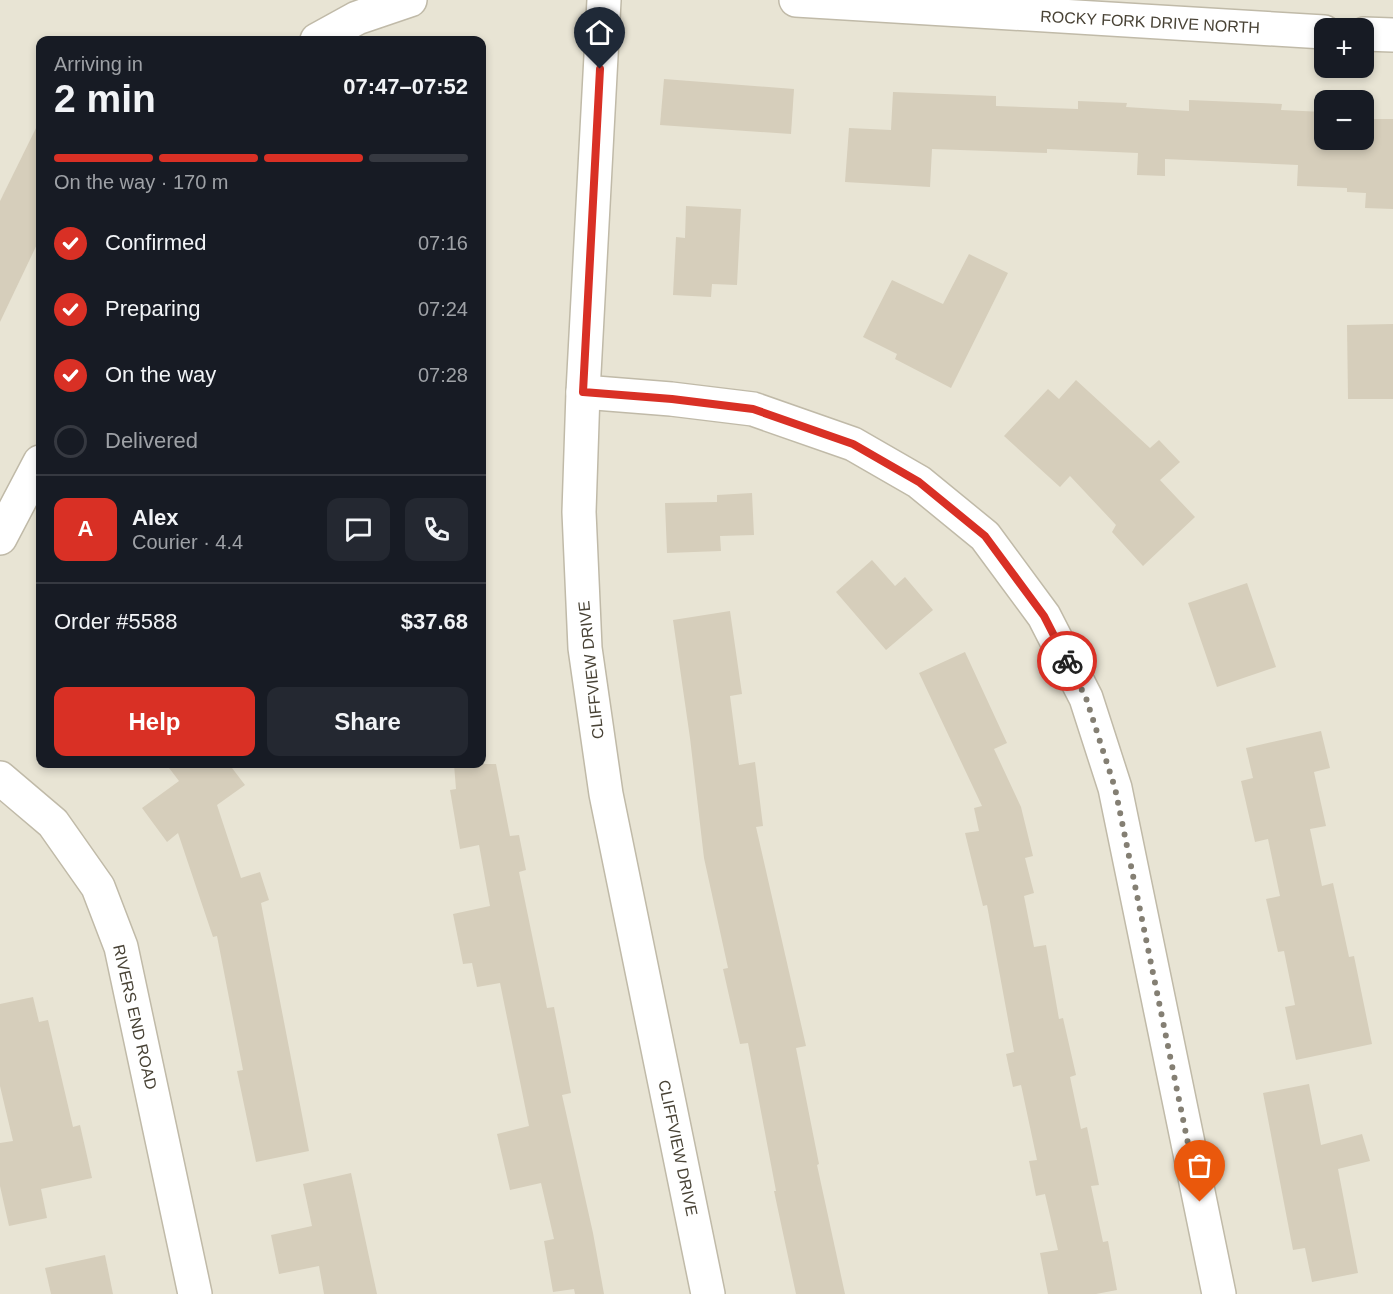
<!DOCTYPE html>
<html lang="en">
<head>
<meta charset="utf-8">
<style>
	body { margin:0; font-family:Helvetica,sans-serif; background:#242831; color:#f1f3f6; height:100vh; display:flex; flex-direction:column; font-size:22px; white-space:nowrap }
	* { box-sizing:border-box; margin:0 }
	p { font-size:20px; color:#9ea1a6 }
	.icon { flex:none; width:33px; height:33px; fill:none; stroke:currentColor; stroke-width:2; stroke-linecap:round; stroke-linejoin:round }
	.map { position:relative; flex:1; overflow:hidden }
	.panel { position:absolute; left:36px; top:36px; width:450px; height:732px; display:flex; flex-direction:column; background:#171b24; border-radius:12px; box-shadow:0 3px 9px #0003 }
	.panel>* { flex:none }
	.tools { position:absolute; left:1314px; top:18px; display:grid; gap:12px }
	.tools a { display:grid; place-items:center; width:60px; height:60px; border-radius:12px; background:#171b24; box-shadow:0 3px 9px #0003; font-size:30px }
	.pin { position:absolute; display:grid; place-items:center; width:51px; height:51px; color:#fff; margin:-62px -26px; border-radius:50% 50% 50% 0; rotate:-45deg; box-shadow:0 0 6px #0007 }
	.pin .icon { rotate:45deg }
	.courier { position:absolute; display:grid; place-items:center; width:60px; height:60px; margin:-30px; border:4px solid #d93025; border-radius:50%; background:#fff; color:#222; box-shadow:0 2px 8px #0007 }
	.summary em { font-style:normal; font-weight:700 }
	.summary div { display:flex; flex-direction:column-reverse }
	.summary { display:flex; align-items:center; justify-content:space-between; height:102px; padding:0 18px }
	h1 { font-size:39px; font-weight:700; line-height:45px }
	.bar { display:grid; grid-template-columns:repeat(4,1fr); gap:9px 6px; align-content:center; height:72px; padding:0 18px }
	.bar i { height:8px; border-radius:4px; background:#363941 }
	.bar .selected { background:#d93025 }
	.bar p { grid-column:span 4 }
	.line { display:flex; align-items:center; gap:15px; padding:0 18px; border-top:2px solid #363941 }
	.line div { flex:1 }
	.round { display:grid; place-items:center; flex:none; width:63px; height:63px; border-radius:12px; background:#242831 }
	ol { padding:0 18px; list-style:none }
	li { display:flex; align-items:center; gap:18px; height:66px }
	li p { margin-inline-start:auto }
	li .icon { padding:6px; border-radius:50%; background:#d93025; color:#fff; stroke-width:4 }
	li:last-child { color:#9ea1a6 }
	li i { width:33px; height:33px; border:3px solid #363941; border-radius:50% }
	.action { display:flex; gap:12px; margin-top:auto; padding:12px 18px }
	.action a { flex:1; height:69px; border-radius:12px; background:#d93025; color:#fff; font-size:24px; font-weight:700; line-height:69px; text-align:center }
	.action a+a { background:#242831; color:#f1f3f6 }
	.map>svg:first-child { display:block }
	.residential { fill:#e8e4d4; fill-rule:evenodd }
	.building { fill:#d6cebb }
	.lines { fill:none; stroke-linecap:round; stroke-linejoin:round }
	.street-casing { stroke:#c0baa8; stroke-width:36 }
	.street { stroke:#fff; stroke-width:33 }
	.done { stroke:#847f73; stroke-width:6; stroke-dasharray:0 10.8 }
	.route { stroke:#d93025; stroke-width:8 }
	.labels { text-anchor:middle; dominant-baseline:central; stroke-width:5; stroke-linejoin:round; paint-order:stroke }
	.street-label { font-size:16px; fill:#484235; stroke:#fff }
</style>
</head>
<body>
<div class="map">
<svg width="1393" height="1294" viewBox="0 0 1393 1294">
	<rect width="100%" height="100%" fill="#f4f1e7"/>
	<path class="residential" d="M 0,0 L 1393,0 L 1393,1294 L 0,1294 ZM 1324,28 L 1364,28 L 1364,68 L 1324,68 ZM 40,40 L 482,40 L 482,764 L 40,764 ZM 1324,100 L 1364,100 L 1364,140 L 1324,140 Z"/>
	<g class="building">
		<path d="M 664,79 L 794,89 L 791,134 L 660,125 Z"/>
		<path d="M 893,92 L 996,96 L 996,106 L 1078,109 L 1078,101 L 1127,103 L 1126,107 L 1189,111 L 1189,100 L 1282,104 L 1281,110 L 1324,112 L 1324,140 L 1359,140 L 1359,144 L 1369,144 L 1370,119 L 1393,119 L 1393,209 L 1365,208 L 1366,193 L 1347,192 L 1347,188 L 1297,186 L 1298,165 L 1165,159 L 1165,176 L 1137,175 L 1138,153 L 1047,149 L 1047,153 L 932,149 L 930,187 L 845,182 L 849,128 L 891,130 Z"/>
		<path d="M 40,120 L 40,238 L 0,322 L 0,201 Z"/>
		<path d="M 686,206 L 741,209 L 737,285 L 712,284 L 711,297 L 673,295 L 676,237 L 685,238 Z"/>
		<path d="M 969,254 L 1008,273 L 951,388 L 895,359 L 897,354 L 863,337 L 892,280 L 943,304 Z"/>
		<path d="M 1393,324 L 1393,399 L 1348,399 L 1347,325 Z"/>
		<path d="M 1076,380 L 1150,448 L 1159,440 L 1180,462 L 1160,480 L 1195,517 L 1143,566 L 1112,532 L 1116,525 L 1070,476 L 1060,487 L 1004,436 L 1048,389 L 1059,399 Z"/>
		<path d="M 752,493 L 754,535 L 720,536 L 721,551 L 667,553 L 665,503 L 717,502 L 717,495 Z"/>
		<path d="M 872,560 L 895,586 L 905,577 L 933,610 L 886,650 L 836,592 Z"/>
		<path d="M 1247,583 L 1276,667 L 1217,687 L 1188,603 Z"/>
		<path d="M 730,611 L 742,694 L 730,696 L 739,765 L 755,762 L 763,826 L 756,827 L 806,1046 L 796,1048 L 819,1164 L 817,1165 L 845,1294 L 796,1294 L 774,1191 L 776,1191 L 748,1043 L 740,1044 L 723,969 L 728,968 L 704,858 L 690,738 L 673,620 Z"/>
		<path d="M 965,652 L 1007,743 L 994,749 L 1021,807 L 1033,856 L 1025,858 L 1034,893 L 1024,896 L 1034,947 L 1046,945 L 1059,1019 L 1063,1018 L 1076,1075 L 1070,1077 L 1081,1129 L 1087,1127 L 1099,1185 L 1091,1186 L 1103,1242 L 1108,1241 L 1117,1290 L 1096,1294 L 1048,1294 L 1040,1253 L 1058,1250 L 1045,1194 L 1036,1196 L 1029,1161 L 1037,1160 L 1021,1085 L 1013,1087 L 1006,1054 L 1014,1052 L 987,905 L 983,906 L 965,833 L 979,831 L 974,808 L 982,806 L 919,673 Z"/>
		<path d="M 1321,731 L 1330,768 L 1314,772 L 1326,826 L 1310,829 L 1322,886 L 1333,883 L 1349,957 L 1354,956 L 1372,1044 L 1296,1060 L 1285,1007 L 1295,1005 L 1284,951 L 1278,952 L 1266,899 L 1280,896 L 1268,839 L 1255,842 L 1241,781 L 1253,778 L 1246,748 Z"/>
		<path d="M 166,764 L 229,764 L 245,785 L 217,805 L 241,878 L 260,872 L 269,900 L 261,903 L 309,1151 L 256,1162 L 237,1071 L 243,1070 L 217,936 L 213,937 L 178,833 L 167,842 L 142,808 L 179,781 Z"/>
		<path d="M 454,764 L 496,764 L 510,836 L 519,835 L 526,870 L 519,872 L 547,1008 L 554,1007 L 571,1093 L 562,1095 L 593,1233 L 604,1294 L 575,1294 L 574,1289 L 553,1292 L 544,1241 L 554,1239 L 541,1183 L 510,1190 L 497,1134 L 529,1126 L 500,983 L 477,987 L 472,963 L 463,964 L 453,914 L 490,906 L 479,845 L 460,849 L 450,790 L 456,789 Z"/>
		<path d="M 33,997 L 39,1022 L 48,1020 L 73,1127 L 80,1125 L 92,1178 L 41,1189 L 47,1218 L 9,1226 L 0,1186 L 0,1143 L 13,1141 L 0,1086 L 0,1004 Z"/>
		<path d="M 1309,1084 L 1321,1145 L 1362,1134 L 1370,1161 L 1338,1169 L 1358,1273 L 1312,1282 L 1305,1248 L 1293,1250 L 1263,1093 Z"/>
		<path d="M 351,1173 L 377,1294 L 324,1294 L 319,1266 L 279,1274 L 271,1235 L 312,1226 L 303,1184 Z"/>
		<path d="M 105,1255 L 113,1294 L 51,1294 L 45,1268 Z"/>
	</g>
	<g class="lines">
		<defs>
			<g id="street">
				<path d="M 604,0 L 583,392 L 579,512 L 585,648 L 606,794 L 708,1294"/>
				<path d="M 796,0 L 1324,32"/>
				<path d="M 1364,34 L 1393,35"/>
				<path d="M 317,40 L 357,18 L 410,0"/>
				<path d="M 583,392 L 671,399 L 753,409 L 853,444 L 919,482 L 985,536 L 1044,616 L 1086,698 L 1115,788 L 1219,1294"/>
				<path d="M 0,538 L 40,462"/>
				<path d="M 0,778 L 53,823 L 98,887 L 121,947 L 195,1294"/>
			</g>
		</defs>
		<use href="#street" class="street-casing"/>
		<use href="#street" class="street"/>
	</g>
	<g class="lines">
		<path class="done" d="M 1067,661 L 1086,698 L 1115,788 L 1200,1202"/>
		<path class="route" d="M 600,69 L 583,392 L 672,399 L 753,409 L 853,444 L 919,482 L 985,536 L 1044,616 L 1067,661"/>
	</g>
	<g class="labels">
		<g class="street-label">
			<text transform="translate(1150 22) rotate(3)">ROCKY FORK DRIVE NORTH</text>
			<text transform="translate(591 670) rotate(-96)">CLIFFVIEW DRIVE</text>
			<text transform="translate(135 1017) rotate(77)">RIVERS END ROAD</text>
			<text transform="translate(678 1148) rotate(78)">CLIFFVIEW DRIVE</text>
		</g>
	</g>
</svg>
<div class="tools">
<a>+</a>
<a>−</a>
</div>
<div class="pin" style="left:1200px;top:1202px;background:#ea580c"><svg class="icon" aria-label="bag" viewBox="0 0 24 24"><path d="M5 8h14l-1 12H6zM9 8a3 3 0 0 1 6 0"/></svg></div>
<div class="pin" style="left:600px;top:69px;background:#1f2937"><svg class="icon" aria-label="home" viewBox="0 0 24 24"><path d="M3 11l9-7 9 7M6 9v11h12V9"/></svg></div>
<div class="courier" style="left:1067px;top:661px"><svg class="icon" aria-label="bike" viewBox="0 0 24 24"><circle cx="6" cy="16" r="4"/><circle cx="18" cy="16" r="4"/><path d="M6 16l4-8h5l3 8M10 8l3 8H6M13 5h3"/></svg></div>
<section class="panel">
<div class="summary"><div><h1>2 min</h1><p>Arriving in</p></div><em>07:47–07:52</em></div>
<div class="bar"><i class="selected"></i><i class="selected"></i><i class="selected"></i><i></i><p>On the way · 170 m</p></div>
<ol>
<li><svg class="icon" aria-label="check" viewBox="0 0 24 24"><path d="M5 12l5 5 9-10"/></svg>Confirmed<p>07:16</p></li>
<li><svg class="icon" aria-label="check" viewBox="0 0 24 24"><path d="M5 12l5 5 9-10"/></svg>Preparing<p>07:24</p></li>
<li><svg class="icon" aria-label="check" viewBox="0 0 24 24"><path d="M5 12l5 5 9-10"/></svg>On the way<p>07:28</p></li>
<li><i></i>Delivered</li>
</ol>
<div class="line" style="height:108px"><b class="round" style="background:#d93025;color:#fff">A</b><div><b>Alex</b><p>Courier · 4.4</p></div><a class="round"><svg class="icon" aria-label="chat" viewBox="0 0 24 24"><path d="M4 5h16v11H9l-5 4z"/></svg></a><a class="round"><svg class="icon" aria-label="phone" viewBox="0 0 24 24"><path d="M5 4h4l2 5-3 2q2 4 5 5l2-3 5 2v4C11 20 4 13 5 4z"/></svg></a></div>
<div class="line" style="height:78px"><div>Order #5588</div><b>$37.68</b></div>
<div class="action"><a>Help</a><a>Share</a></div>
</section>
</div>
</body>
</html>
